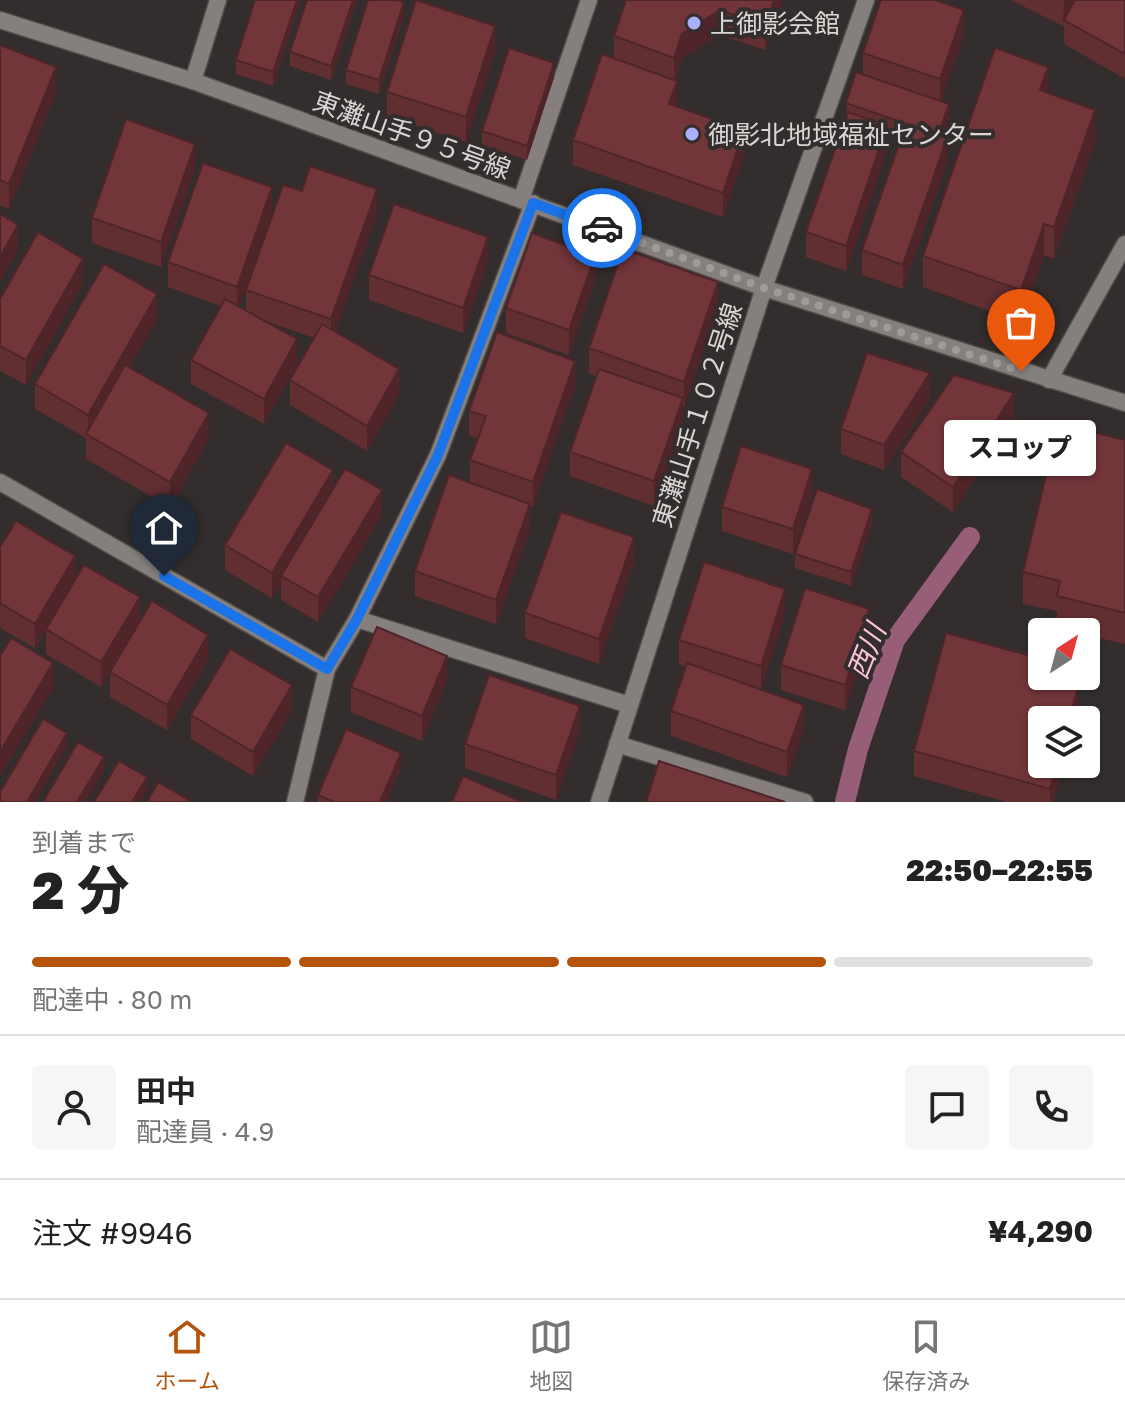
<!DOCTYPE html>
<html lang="ja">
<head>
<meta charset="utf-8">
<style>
	body { margin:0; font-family:"Golos Text","Noto Sans JP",sans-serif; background:#f6f6f6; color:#222; height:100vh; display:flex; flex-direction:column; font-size:30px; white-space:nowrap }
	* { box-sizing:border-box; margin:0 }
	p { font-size:26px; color:#767676 }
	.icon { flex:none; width:44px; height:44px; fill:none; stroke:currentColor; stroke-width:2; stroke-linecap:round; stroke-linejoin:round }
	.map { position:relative; height:802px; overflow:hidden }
	.drawer { display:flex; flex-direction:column; background:#fff; flex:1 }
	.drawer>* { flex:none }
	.needle { width:52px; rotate:36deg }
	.buttons { position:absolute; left:1028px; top:618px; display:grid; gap:16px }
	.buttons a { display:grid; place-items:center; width:72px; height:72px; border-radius:8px; background:#fff; box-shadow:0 2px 6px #0004; font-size:40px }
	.pin { position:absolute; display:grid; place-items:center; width:68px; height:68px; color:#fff; margin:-82px -34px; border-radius:50% 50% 50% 0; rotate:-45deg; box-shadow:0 0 8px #0007 }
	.pin .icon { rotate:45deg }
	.courier { position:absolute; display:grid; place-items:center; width:80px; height:80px; margin:-40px; border:6px solid #1a73e8; border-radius:50%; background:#fff; color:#222; box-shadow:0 2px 10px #0007 }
	.bubble { position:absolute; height:56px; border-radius:8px; background:#fff; box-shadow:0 2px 6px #0004; font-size:26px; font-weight:800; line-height:56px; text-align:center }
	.headline em { font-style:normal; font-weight:800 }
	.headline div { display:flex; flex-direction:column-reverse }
	.headline { display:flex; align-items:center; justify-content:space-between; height:136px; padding:0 32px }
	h1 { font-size:52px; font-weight:800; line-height:60px }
	.bar { display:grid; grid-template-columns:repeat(4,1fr); gap:12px 8px; align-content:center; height:96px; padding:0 32px }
	.bar i { height:10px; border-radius:6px; background:#e0e0e0 }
	.bar .on { background:#b45309 }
	.bar p { grid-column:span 4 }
	.line { display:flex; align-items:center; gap:20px; padding:0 32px; border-top:2px solid #e0e0e0 }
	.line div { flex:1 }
	.round { display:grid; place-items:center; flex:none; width:84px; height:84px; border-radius:8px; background:#f6f6f6 }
	.tab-bar { display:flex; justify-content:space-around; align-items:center; height:112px; border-top:2px solid #e0e0e0; background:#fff; font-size:22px; color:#767676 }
	.tab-bar a { display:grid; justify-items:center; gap:4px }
	.tab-bar .on { color:#b45309 }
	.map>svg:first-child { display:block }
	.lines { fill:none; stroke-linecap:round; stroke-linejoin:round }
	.stream { stroke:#985d77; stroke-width:20 }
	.minor-casing { stroke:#504c4b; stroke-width:19 }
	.minor { stroke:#85807e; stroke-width:16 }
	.wall { fill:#612e32 }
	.shaded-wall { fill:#4f2529 }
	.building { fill:#71353a; stroke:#4f2529; stroke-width:2 }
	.done { stroke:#9f9b9a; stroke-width:8; stroke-dasharray:0 14.4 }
	.route { stroke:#1a73e8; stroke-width:10 }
	.poi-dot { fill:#aab0fb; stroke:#332e2d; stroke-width:3 }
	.labels { text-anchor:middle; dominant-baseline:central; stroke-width:8; stroke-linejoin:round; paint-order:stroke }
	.poi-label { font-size:26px; fill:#d9d6d5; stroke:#332e2d; text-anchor:start }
	.street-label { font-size:26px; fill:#d9d6d5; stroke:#332e2d }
	.water-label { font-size:28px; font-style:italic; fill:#fbc4db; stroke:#332e2d }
</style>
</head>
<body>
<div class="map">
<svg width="1125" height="802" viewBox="0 0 1125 802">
	<rect width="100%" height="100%" fill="#332e2d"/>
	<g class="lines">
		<path class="stream" d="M 845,802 L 858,749 L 895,640 L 970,537"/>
		<defs>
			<g id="minor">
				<path d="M 0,20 L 193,81 L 764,288 L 1125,403"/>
				<path d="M 193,81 L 218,0"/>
				<path d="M 521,200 L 589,0"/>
				<path d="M 1049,380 L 1125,244"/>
				<path d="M 0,482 L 327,669"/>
				<path d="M 357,619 L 629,705"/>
				<path d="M 617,744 L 805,802"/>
				<path d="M 295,802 L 327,669 L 357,619 L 438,455 L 533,203"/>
				<path d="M 599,802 L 764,288 L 866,0"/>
			</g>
		</defs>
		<use href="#minor" class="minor-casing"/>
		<use href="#minor" class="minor"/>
	</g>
	<g class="wall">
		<path d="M 255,0 L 301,0 L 273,86 L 236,74 L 236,60 Z"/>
		<path d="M 357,0 L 331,80 L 290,66 L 290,52 Z"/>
		<path d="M 626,0 L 783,0 L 765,50 L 720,35 L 682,58 L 675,80 L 677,107 L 744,155 L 723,217 L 573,165 L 573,140 L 614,58 L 614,36 Z"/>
		<path d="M 1011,0 L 1125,0 L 1125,79 L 1064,44 L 1064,25 L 1063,26 Z"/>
		<path d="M 404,16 L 379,94 L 346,84 L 346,70 Z"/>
		<path d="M 964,35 L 941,101 L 949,118 L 942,136 L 947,163 L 903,289 L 862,275 L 862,250 L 902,136 L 887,131 L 887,151 L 846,271 L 806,257 L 806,232 L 847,117 L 846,103 L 863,74 L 863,53 Z"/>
		<path d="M 0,45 L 56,92 L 9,209 L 0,205 Z"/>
		<path d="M 495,51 L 466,142 L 387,116 L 387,92 Z"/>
		<path d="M 554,77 L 527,160 L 482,145 L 482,131 Z"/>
		<path d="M 1048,93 L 1095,142 L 1054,259 L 1044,255 L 1021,322 L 923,287 L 923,256 Z"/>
		<path d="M 195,169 L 161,267 L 92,243 L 92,218 Z"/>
		<path d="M 272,212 L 239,307 L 246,311 L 246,290 L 377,214 L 335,331 L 399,394 L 367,451 L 290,405 L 290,380 L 314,338 L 263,320 L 297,364 L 264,424 L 191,384 L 191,360 L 221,306 L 168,287 L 168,262 Z"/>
		<path d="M 488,262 L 463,333 L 369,300 L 369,275 Z"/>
		<path d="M 595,280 L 569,355 L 506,333 L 506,308 Z"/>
		<path d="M 83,283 L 26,385 L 0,371 L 0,299 Z"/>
		<path d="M 718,307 L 684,407 L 683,406 L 683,423 L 654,506 L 570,476 L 570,452 L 596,376 L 589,373 L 589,348 Z"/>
		<path d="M 157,319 L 129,368 L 209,438 L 170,507 L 86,459 L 86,438 L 35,409 L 35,384 Z"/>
		<path d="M 575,386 L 533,507 L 530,506 L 530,529 L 496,624 L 415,596 L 415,571 L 470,482 L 470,460 L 478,438 L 469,436 L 469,411 Z"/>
		<path d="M 930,398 L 884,470 L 841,454 L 841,429 Z"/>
		<path d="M 1014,418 L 953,512 L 901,477 L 901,452 Z"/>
		<path d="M 1125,440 L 1125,644 L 1086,635 L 1086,632 L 1074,632 L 1057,628 L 1057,611 L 1023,604 L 1023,572 L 1064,471 Z"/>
		<path d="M 333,489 L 382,515 L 318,622 L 281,600 L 281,583 L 272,598 L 225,570 L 225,545 Z"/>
		<path d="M 812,494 L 793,554 L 722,531 L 722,507 Z"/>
		<path d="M 872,523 L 851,586 L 795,568 L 795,554 Z"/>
		<path d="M 0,547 L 75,580 L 140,597 L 101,687 L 46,654 L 46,630 L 35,648 L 0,628 Z"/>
		<path d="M 634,562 L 599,664 L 525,638 L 525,613 Z"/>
		<path d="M 785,614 L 761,690 L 804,730 L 787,777 L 671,736 L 671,711 L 686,667 L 679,664 L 679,640 Z"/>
		<path d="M 869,634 L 845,710 L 781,690 L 781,665 Z"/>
		<path d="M 208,660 L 167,730 L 110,697 L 110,672 Z"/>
		<path d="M 1048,676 L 1048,680 L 1078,713 L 1076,720 L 1042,720 L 1042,764 L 1064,764 L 1053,802 L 1007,802 L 914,776 L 914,751 Z"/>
		<path d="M 447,680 L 422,741 L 351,712 L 351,687 Z"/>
		<path d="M 292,710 L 253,776 L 191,739 L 191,715 Z"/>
		<path d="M 580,731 L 556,800 L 465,768 L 465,744 Z"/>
		<path d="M 401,768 L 386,802 L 318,802 L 318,795 Z"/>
	</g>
	<g class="shaded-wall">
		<path d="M 297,0 L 301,0 L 273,86 L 273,72 Z"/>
		<path d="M 353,0 L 357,0 L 331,80 L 331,66 Z"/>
		<path d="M 774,0 L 783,0 L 765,50 L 765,25 Z"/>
		<path d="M 1064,0 L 1076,0 L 1064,20 L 1063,26 Z"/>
		<path d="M 404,2 L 404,16 L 379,94 L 379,80 Z"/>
		<path d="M 720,10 L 720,35 L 682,58 L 674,83 L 674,58 L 682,34 Z"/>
		<path d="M 964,10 L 964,35 L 940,104 L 940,79 Z"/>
		<path d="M 495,26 L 495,51 L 466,142 L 466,117 Z"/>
		<path d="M 554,63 L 554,77 L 527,160 L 527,146 Z"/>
		<path d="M 56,67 L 56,92 L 9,209 L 9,184 Z"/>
		<path d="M 1048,67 L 1048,99 L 1040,90 Z"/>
		<path d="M 677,81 L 677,106 L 669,129 L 669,104 Z"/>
		<path d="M 949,104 L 949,118 L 938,149 L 938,135 Z"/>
		<path d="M 1095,110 L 1095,142 L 1054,259 L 1054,227 Z"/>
		<path d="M 887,126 L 887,151 L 846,271 L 846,246 Z"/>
		<path d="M 744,130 L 744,155 L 723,217 L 723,193 Z"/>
		<path d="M 947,138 L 947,163 L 903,289 L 903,265 Z"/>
		<path d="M 195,144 L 195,169 L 161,267 L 161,242 Z"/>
		<path d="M 272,187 L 272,212 L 237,312 L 237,287 Z"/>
		<path d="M 377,189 L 377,214 L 331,344 L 331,319 Z"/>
		<path d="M 1044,224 L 1044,255 L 1021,322 L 1021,290 Z"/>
		<path d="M 18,225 L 18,250 L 0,282 L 0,257 Z"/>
		<path d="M 488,237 L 488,262 L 463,333 L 463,308 Z"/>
		<path d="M 595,256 L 595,280 L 569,355 L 569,330 Z"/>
		<path d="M 83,259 L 83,283 L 26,385 L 26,360 Z"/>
		<path d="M 718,282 L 718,307 L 684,407 L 684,382 Z"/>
		<path d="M 157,294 L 157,319 L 90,436 L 88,435 L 88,415 Z"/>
		<path d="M 297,339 L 297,364 L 264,424 L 264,399 Z"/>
		<path d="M 575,361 L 575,386 L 533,507 L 533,482 Z"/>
		<path d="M 399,369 L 399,394 L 367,451 L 367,426 Z"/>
		<path d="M 930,373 L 930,398 L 884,470 L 884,445 Z"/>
		<path d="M 1014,393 L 1014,418 L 953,512 L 953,487 Z"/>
		<path d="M 683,398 L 683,423 L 654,506 L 654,481 Z"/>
		<path d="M 209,413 L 209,438 L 170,507 L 170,482 Z"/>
		<path d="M 812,469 L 812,494 L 793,554 L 793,529 Z"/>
		<path d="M 333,470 L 333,495 L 281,576 L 281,583 L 272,598 L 272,573 Z"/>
		<path d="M 382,490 L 382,515 L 318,622 L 318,597 Z"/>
		<path d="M 530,504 L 530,529 L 496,624 L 496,600 Z"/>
		<path d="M 872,509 L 872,523 L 851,586 L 851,572 Z"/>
		<path d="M 634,537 L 634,562 L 599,664 L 599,639 Z"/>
		<path d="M 75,556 L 75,581 L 35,648 L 35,624 Z"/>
		<path d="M 785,589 L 785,614 L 761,691 L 761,666 Z"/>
		<path d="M 140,597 L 140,622 L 101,687 L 101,662 Z"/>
		<path d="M 869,609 L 869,634 L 845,710 L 845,685 Z"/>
		<path d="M 208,635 L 208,660 L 167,730 L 167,705 Z"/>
		<path d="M 447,656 L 447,680 L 422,741 L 422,716 Z"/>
		<path d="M 53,663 L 53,688 L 0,777 L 0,752 Z"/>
		<path d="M 292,685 L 292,710 L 253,776 L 253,752 Z"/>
		<path d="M 1078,688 L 1078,713 L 1076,720 L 1069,720 Z"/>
		<path d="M 804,705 L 804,730 L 787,777 L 787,752 Z"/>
		<path d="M 580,706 L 580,731 L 556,800 L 556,775 Z"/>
		<path d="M 67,733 L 67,747 L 35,802 L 27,802 Z"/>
		<path d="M 401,753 L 401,768 L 386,802 L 380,802 Z"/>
		<path d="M 104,757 L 104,771 L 86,802 L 77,802 Z"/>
		<path d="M 1057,764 L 1064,764 L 1053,802 L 1050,802 L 1050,789 Z"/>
		<path d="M 147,777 L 147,791 L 140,802 L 132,802 Z"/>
	</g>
	<g class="building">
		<path d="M 255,0 L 297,0 L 273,72 L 236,60 Z"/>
		<path d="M 307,0 L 353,0 L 331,66 L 290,52 Z"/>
		<path d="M 368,0 L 397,0 L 404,2 L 379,80 L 346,70 Z"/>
		<path d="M 416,0 L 495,26 L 466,117 L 387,92 Z"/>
		<path d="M 626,0 L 774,0 L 765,25 L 720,10 L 682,34 L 674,58 L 614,36 Z"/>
		<path d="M 881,0 L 935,0 L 964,10 L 940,79 L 863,53 Z"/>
		<path d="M 1075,0 L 1125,0 L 1125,54 L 1064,20 Z"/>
		<path d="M 0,45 L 56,67 L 9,184 L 0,180 Z"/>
		<path d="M 509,48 L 554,63 L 527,146 L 482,131 Z"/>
		<path d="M 995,48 L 1048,67 L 1040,90 L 1095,110 L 1054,227 L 1044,224 L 1021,290 L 923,256 Z"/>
		<path d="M 602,54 L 677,81 L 669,104 L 744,130 L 723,193 L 573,140 Z"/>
		<path d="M 856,72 L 949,104 L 938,135 L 846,103 Z"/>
		<path d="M 848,112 L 887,126 L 846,246 L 806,232 Z"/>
		<path d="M 126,119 L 195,144 L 161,242 L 92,218 Z"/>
		<path d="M 906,124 L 947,138 L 903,265 L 862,250 Z"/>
		<path d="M 203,163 L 272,187 L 237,287 L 168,262 Z"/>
		<path d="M 310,166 L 377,189 L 331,319 L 246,290 L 283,185 L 302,191 Z"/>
		<path d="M 394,204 L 488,237 L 463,308 L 369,275 Z"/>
		<path d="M 0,214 L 18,225 L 0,257 Z"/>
		<path d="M 38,232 L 83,259 L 26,360 L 0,346 L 0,299 Z"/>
		<path d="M 532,233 L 595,256 L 569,330 L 506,308 Z"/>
		<path d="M 623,249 L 718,282 L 684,382 L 589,348 Z"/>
		<path d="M 104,264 L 157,294 L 88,415 L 35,384 Z"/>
		<path d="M 225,299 L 297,339 L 264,399 L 191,360 Z"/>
		<path d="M 322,324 L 399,369 L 367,426 L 290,380 Z"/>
		<path d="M 497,332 L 575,361 L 533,482 L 470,460 L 486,416 L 469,411 Z"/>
		<path d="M 867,353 L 930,373 L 884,445 L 841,429 Z"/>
		<path d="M 125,365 L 209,413 L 170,482 L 86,434 Z"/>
		<path d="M 599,369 L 683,398 L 654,481 L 570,452 Z"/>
		<path d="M 954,375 L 1014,393 L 953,487 L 901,452 Z"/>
		<path d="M 1075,428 L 1125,440 L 1125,613 L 1057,596 L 1060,581 L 1023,572 L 1048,467 L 1064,471 Z"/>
		<path d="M 286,443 L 333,470 L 272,573 L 225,545 Z"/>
		<path d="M 741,446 L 812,469 L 793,529 L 722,507 Z"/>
		<path d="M 345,469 L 382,490 L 318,597 L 281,576 Z"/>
		<path d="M 449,475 L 530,504 L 496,600 L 415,571 Z"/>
		<path d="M 817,489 L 872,509 L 851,572 L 795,554 Z"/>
		<path d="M 561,512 L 634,537 L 599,639 L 525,613 Z"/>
		<path d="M 16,521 L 75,556 L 35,624 L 0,603 L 0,547 Z"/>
		<path d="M 704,562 L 785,589 L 761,666 L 679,640 Z"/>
		<path d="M 84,565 L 140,597 L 101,662 L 46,629 Z"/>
		<path d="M 805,588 L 869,609 L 845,685 L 781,665 Z"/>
		<path d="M 152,601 L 208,635 L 167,705 L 110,672 Z"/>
		<path d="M 377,627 L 447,656 L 422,716 L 351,687 Z"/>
		<path d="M 946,633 L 1042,659 L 1043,678 L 1078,688 L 1069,720 L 1042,720 L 1042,764 L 1057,764 L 1050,789 L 914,751 Z"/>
		<path d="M 11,638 L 53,663 L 0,752 L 0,656 Z"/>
		<path d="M 230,649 L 292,685 L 253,752 L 191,715 Z"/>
		<path d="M 687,663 L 804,705 L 787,752 L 671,711 Z"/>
		<path d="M 489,675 L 580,706 L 556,775 L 465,744 Z"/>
		<path d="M 43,719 L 67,733 L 27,802 L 2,802 L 0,801 L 0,792 Z"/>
		<path d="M 346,729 L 401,753 L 380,802 L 334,802 L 318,795 Z"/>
		<path d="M 78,742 L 104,757 L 77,802 L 43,802 Z"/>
		<path d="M 119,761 L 147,777 L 132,802 L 94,802 Z"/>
		<path d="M 659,761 L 785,802 L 646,802 Z"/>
		<path d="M 463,776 L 522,802 L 452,802 Z"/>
		<path d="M 158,782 L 189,800 L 188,802 L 147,802 Z"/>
	</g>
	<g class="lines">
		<path class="done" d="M 602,228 L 764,288 L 1021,371"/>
		<path class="route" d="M 164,576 L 327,669 L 357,619 L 438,455 L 533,203 L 602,228"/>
	</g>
	<g class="poi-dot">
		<circle cx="694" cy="23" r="8"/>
		<circle cx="692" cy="134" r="8"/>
	</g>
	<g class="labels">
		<g class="poi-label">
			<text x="710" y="23">上御影会館</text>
			<text x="708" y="134">御影北地域福祉センター</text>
		</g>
		<g class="street-label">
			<text transform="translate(412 135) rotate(20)">東灘山手９５号線</text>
			<text transform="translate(697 415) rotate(-72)">東灘山手１０２号線</text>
		</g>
		<g class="water-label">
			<text transform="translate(866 651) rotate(-68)">西川</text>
		</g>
	</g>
</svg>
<div class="buttons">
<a><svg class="needle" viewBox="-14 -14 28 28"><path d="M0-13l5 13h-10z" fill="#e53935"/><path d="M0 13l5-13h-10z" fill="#767676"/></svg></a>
<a><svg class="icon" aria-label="layers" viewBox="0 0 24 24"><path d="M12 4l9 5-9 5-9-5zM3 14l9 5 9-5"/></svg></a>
</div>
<div class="pin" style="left:1021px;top:371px;background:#ea580c"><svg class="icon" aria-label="bag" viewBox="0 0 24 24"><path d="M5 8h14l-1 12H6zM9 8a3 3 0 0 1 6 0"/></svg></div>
<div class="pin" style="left:164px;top:576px;background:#1f2937"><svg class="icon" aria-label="home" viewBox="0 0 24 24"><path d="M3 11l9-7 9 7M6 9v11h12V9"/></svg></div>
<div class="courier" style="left:602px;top:228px"><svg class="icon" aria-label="car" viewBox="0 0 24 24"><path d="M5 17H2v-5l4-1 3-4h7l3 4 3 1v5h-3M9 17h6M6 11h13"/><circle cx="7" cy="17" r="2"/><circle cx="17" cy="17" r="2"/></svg></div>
<div class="bubble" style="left:944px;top:420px;width:152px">スコップ</div>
</div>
<section class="drawer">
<div class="headline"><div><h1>2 分</h1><p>到着まで</p></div><em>22:50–22:55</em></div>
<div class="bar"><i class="on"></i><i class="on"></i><i class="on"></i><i></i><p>配達中 · 80 m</p></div>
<div class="line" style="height:144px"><a class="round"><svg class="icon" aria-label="person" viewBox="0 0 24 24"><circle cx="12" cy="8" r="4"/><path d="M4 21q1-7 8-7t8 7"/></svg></a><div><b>田中</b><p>配達員 · 4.9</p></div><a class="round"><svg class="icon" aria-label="chat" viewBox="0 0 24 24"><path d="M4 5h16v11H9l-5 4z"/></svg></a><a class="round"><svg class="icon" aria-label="phone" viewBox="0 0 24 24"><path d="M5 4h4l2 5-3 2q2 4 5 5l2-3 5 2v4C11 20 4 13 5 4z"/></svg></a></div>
<div class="line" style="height:104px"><div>注文 #9946</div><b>¥4,290</b></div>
</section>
<nav class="tab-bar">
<a class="on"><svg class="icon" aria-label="home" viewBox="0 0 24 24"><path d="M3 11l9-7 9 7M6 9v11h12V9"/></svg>ホーム</a>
<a><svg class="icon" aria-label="map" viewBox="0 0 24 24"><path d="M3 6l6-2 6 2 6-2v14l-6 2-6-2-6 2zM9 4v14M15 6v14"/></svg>地図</a>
<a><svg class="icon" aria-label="saved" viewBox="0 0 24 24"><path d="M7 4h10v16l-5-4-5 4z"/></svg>保存済み</a>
</nav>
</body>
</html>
